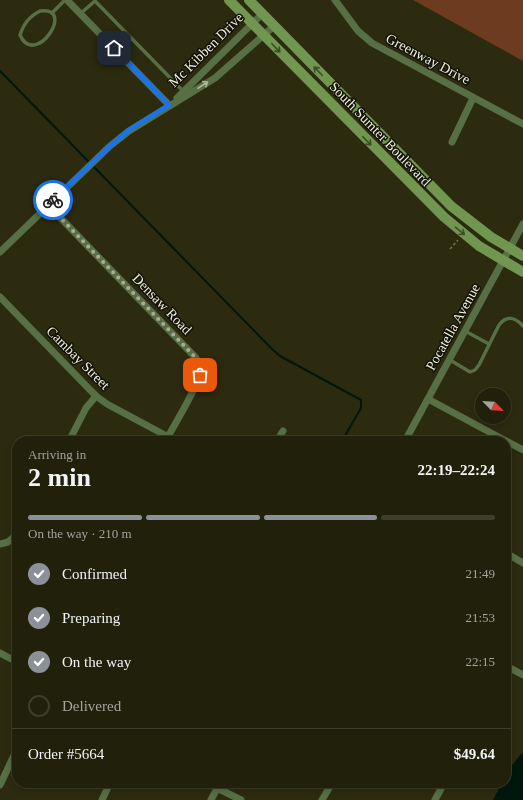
<!DOCTYPE html>
<html lang="en">
<head>
<meta charset="utf-8">
<style>
	body { margin:0; font-family:"Times New Roman",serif; background:#292814; color:#f1f3f6; height:100vh; display:flex; flex-direction:column; font-size:15px; white-space:nowrap }
	* { box-sizing:border-box; margin:0 }
	p { font-size:13px; color:#a2a39d }
	.icon { flex:none; width:22px; height:22px; fill:none; stroke:currentColor; stroke-width:2; stroke-linecap:round; stroke-linejoin:round }
	.map { position:relative; flex:1; overflow:hidden }
	.details { position:absolute; left:12px; top:436px; width:499px; height:352px; display:flex; flex-direction:column; background:#21200b; border-radius:16px; box-shadow:0 2px 6px #0003,0 0 0 1px #3e3e2c }
	.details>* { flex:none }
	.needle { width:26px; rotate:115deg }
	.tools { position:absolute; left:475px; top:388px; display:grid; gap:8px }
	.tools a { display:grid; place-items:center; width:36px; height:36px; border-radius:50%; background:#21200b; box-shadow:0 2px 6px #0003,0 0 0 1px #3e3e2c; font-size:20px }
	.pin { position:absolute; display:grid; place-items:center; width:34px; height:34px; color:#fff; margin:-17px; border-radius:8px; box-shadow:0 2px 6px #0006 }
	.courier { position:absolute; display:grid; place-items:center; width:40px; height:40px; margin:-20px; border:3px solid #1a73e8; border-radius:50%; background:#fff; color:#222; box-shadow:0 1px 5px #0007 }
	.overview em { font-style:normal; font-weight:600 }
	.overview div { display:flex; flex-direction:column-reverse }
	.overview { display:flex; align-items:center; justify-content:space-between; height:68px; padding:0 16px }
	h1 { font-size:26px; font-weight:600; line-height:30px }
	.bar { display:grid; grid-template-columns:repeat(4,1fr); gap:6px 4px; align-content:center; height:48px; padding:0 16px }
	.bar i { height:5px; border-radius:3px; background:#3e3e2c }
	.bar .on { background:#8c9099 }
	.bar p { grid-column:span 4 }
	.line { display:flex; align-items:center; gap:10px; padding:0 16px; border-top:1px solid #3e3e2c }
	.line div { flex:1 }
	ol { padding:0 16px; list-style:none }
	li { display:flex; align-items:center; gap:12px; height:44px }
	li p { margin-inline-start:auto }
	li .icon { padding:4px; border-radius:50%; background:#8c9099; color:#fff; stroke-width:4 }
	li:last-child { color:#a2a39d }
	li i { width:22px; height:22px; border:2px solid #3e3e2c; border-radius:50% }
	.map>svg:first-child { display:block }
	.green { fill:#6d3b1f }
	.water { fill:#01170c }
	.lines { fill:none; stroke-linecap:round; stroke-linejoin:round }
	.stream { stroke:#01170c; stroke-width:2 }
	.path { stroke:#706f57; stroke-width:1.5; stroke-dasharray:3 2; stroke-linecap:butt }
	.service { stroke:#576f44; stroke-width:3.5 }
	.minor { stroke:#576f44; stroke-width:7 }
	.secondary { stroke:#719650; stroke-width:10 }
	.oneway { stroke:#3d4d28 }
	.oneway2 { stroke:#abb699 }
	.done { stroke:#abab96; stroke-width:4; stroke-dasharray:0 7.2 }
	.route { stroke:#1a73e8; stroke-width:5 }
	.labels { text-anchor:middle; dominant-baseline:central; stroke-width:3; stroke-linejoin:round; paint-order:stroke }
	.street-label { font-size:14px; fill:#f0f0df; stroke:#131207 }
</style>
</head>
<body>
<div class="map">
<svg width="523" height="800" viewBox="0 0 523 800">
	<rect width="100%" height="100%" fill="#2c2a0f"/>
	<path class="green" d="M 413,0 L 523,0 L 523,61 Z"/>
	<path class="water" d="M 523,753 L 523,800 L 493,800 L 502,783 L 506,783 C 506,771 514,763 521,754 Z"/>
	<g class="lines">
		<path class="stream" d="M 0,71 L 272,349 L 280,356 L 361,400 L 361,408 L 342,441"/>
		<path class="path" d="M 450,249 L 458,240"/>
		<g class="service">
			<path d="M 40,11 C 77,6 35,69 20,35 C 24,23 29,17 40,11 Z"/>
			<path d="M 52,13 L 65,0"/>
			<path d="M 80,14 L 95,1 L 183,91"/>
			<path d="M 465,331 L 489,344"/>
			<path d="M 450,360 L 470,372 L 475,370 L 479,365 L 499,325 C 507,315 515,317 523,326"/>
		</g>
		<g class="minor">
			<path d="M 67,0 L 169,105"/>
			<path d="M 335,0 L 358,31 L 372,43 L 523,124"/>
			<path d="M 177,98 L 262,14"/>
			<path d="M 452,142 L 473,98"/>
			<path d="M 48,205 L 196,358 C 198,363 200,367 200,373 C 198,387 175,423 168,437"/>
			<path d="M 0,252 L 110,146 L 129,131 L 215,78 L 274,26"/>
			<path d="M 0,297 L 96,396 L 107,404 L 176,441"/>
			<path d="M 428,399 L 506,441"/>
			<path d="M 69,441 L 86,408 L 96,396"/>
			<path d="M 277,441 L 283,431"/>
			<path d="M 405,441 L 523,224"/>
			<path d="M 506,441 L 523,450"/>
			<path d="M 0,544 L 8,542 L 17,534"/>
			<path d="M 506,553 L 523,563"/>
			<path d="M 0,653 L 17,662"/>
			<path d="M 506,666 L 523,675"/>
			<path d="M 0,785 L 17,749"/>
			<path d="M 217,788 L 241,800"/>
			<path d="M 102,800 L 110,783"/>
			<path d="M 211,800 L 220,783"/>
			<path d="M 322,800 L 332,783"/>
			<path d="M 435,800 L 444,783"/>
		</g>
		<g class="secondary">
			<path d="M 229,0 L 444,217 L 479,246 L 523,272"/>
			<path d="M 249,0 L 451,206 L 491,237 L 523,256"/>
		</g>
	</g>
	<defs><path id="oneway-shaft" d="M-6 0H5M1.5-3L5.5 0L1.5 3" fill="none" stroke-width="1.6" stroke-linecap="round" stroke-linejoin="round"/></defs>
	<g class="oneway">
		<use href="#oneway-shaft" transform="translate(276 48) rotate(46)"/>
		<use href="#oneway-shaft" transform="translate(318 71) rotate(-134)"/>
		<use href="#oneway-shaft" transform="translate(367 141) rotate(46)"/>
		<use href="#oneway-shaft" transform="translate(460 231) rotate(39)"/>
	</g>
	<use class="oneway2" href="#oneway-shaft" transform="translate(203 85) rotate(-33)"/>
	<g class="lines">
		<path class="done" d="M 53,200 L 48,205 L 196,358 L 199,364 L 200,375"/>
		<path class="route" d="M 53,200 L 110,146 L 129,130 L 169,105 L 114,48"/>
	</g>
	<g class="labels">
		<g class="street-label">
			<text transform="translate(206 50) rotate(-45)">Mc Kibben Drive</text>
			<text transform="translate(428 59) rotate(28)">Greenway Drive</text>
			<text transform="translate(380 134) rotate(46)">South Sumter Boulevard</text>
			<text transform="translate(162 304) rotate(46)">Densaw Road</text>
			<text transform="translate(453 327) rotate(-61)">Pocatella Avenue</text>
			<text transform="translate(78 358) rotate(45)">Cambay Street</text>
		</g>
	</g>
</svg>
<div class="tools">
<a><svg class="needle" viewBox="-14 -14 28 28"><path d="M0-13l5 13h-10z" fill="#e53935"/><path d="M0 13l5-13h-10z" fill="#a2a39d"/></svg></a>
</div>
<div class="pin" style="left:200px;top:375px;background:#ea580c"><svg class="icon" aria-label="bag" viewBox="0 0 24 24"><path d="M5 8h14l-1 12H6zM9 8a3 3 0 0 1 6 0"/></svg></div>
<div class="pin" style="left:114px;top:48px;background:#1f2937"><svg class="icon" aria-label="home" viewBox="0 0 24 24"><path d="M3 11l9-7 9 7M6 9v11h12V9"/></svg></div>
<div class="courier" style="left:53px;top:200px"><svg class="icon" aria-label="bike" viewBox="0 0 24 24"><circle cx="6" cy="16" r="4"/><circle cx="18" cy="16" r="4"/><path d="M6 16l4-8h5l3 8M10 8l3 8H6M13 5h3"/></svg></div>
<section class="details">
<div class="overview"><div><h1>2 min</h1><p>Arriving in</p></div><em>22:19–22:24</em></div>
<div class="bar"><i class="on"></i><i class="on"></i><i class="on"></i><i></i><p>On the way · 210 m</p></div>
<ol>
<li><svg class="icon" aria-label="check" viewBox="0 0 24 24"><path d="M5 12l5 5 9-10"/></svg>Confirmed<p>21:49</p></li>
<li><svg class="icon" aria-label="check" viewBox="0 0 24 24"><path d="M5 12l5 5 9-10"/></svg>Preparing<p>21:53</p></li>
<li><svg class="icon" aria-label="check" viewBox="0 0 24 24"><path d="M5 12l5 5 9-10"/></svg>On the way<p>22:15</p></li>
<li><i></i>Delivered</li>
</ol>
<div class="line" style="height:52px"><div>Order #5664</div><b>$49.64</b></div>
</section>
</div>
</body>
</html>
